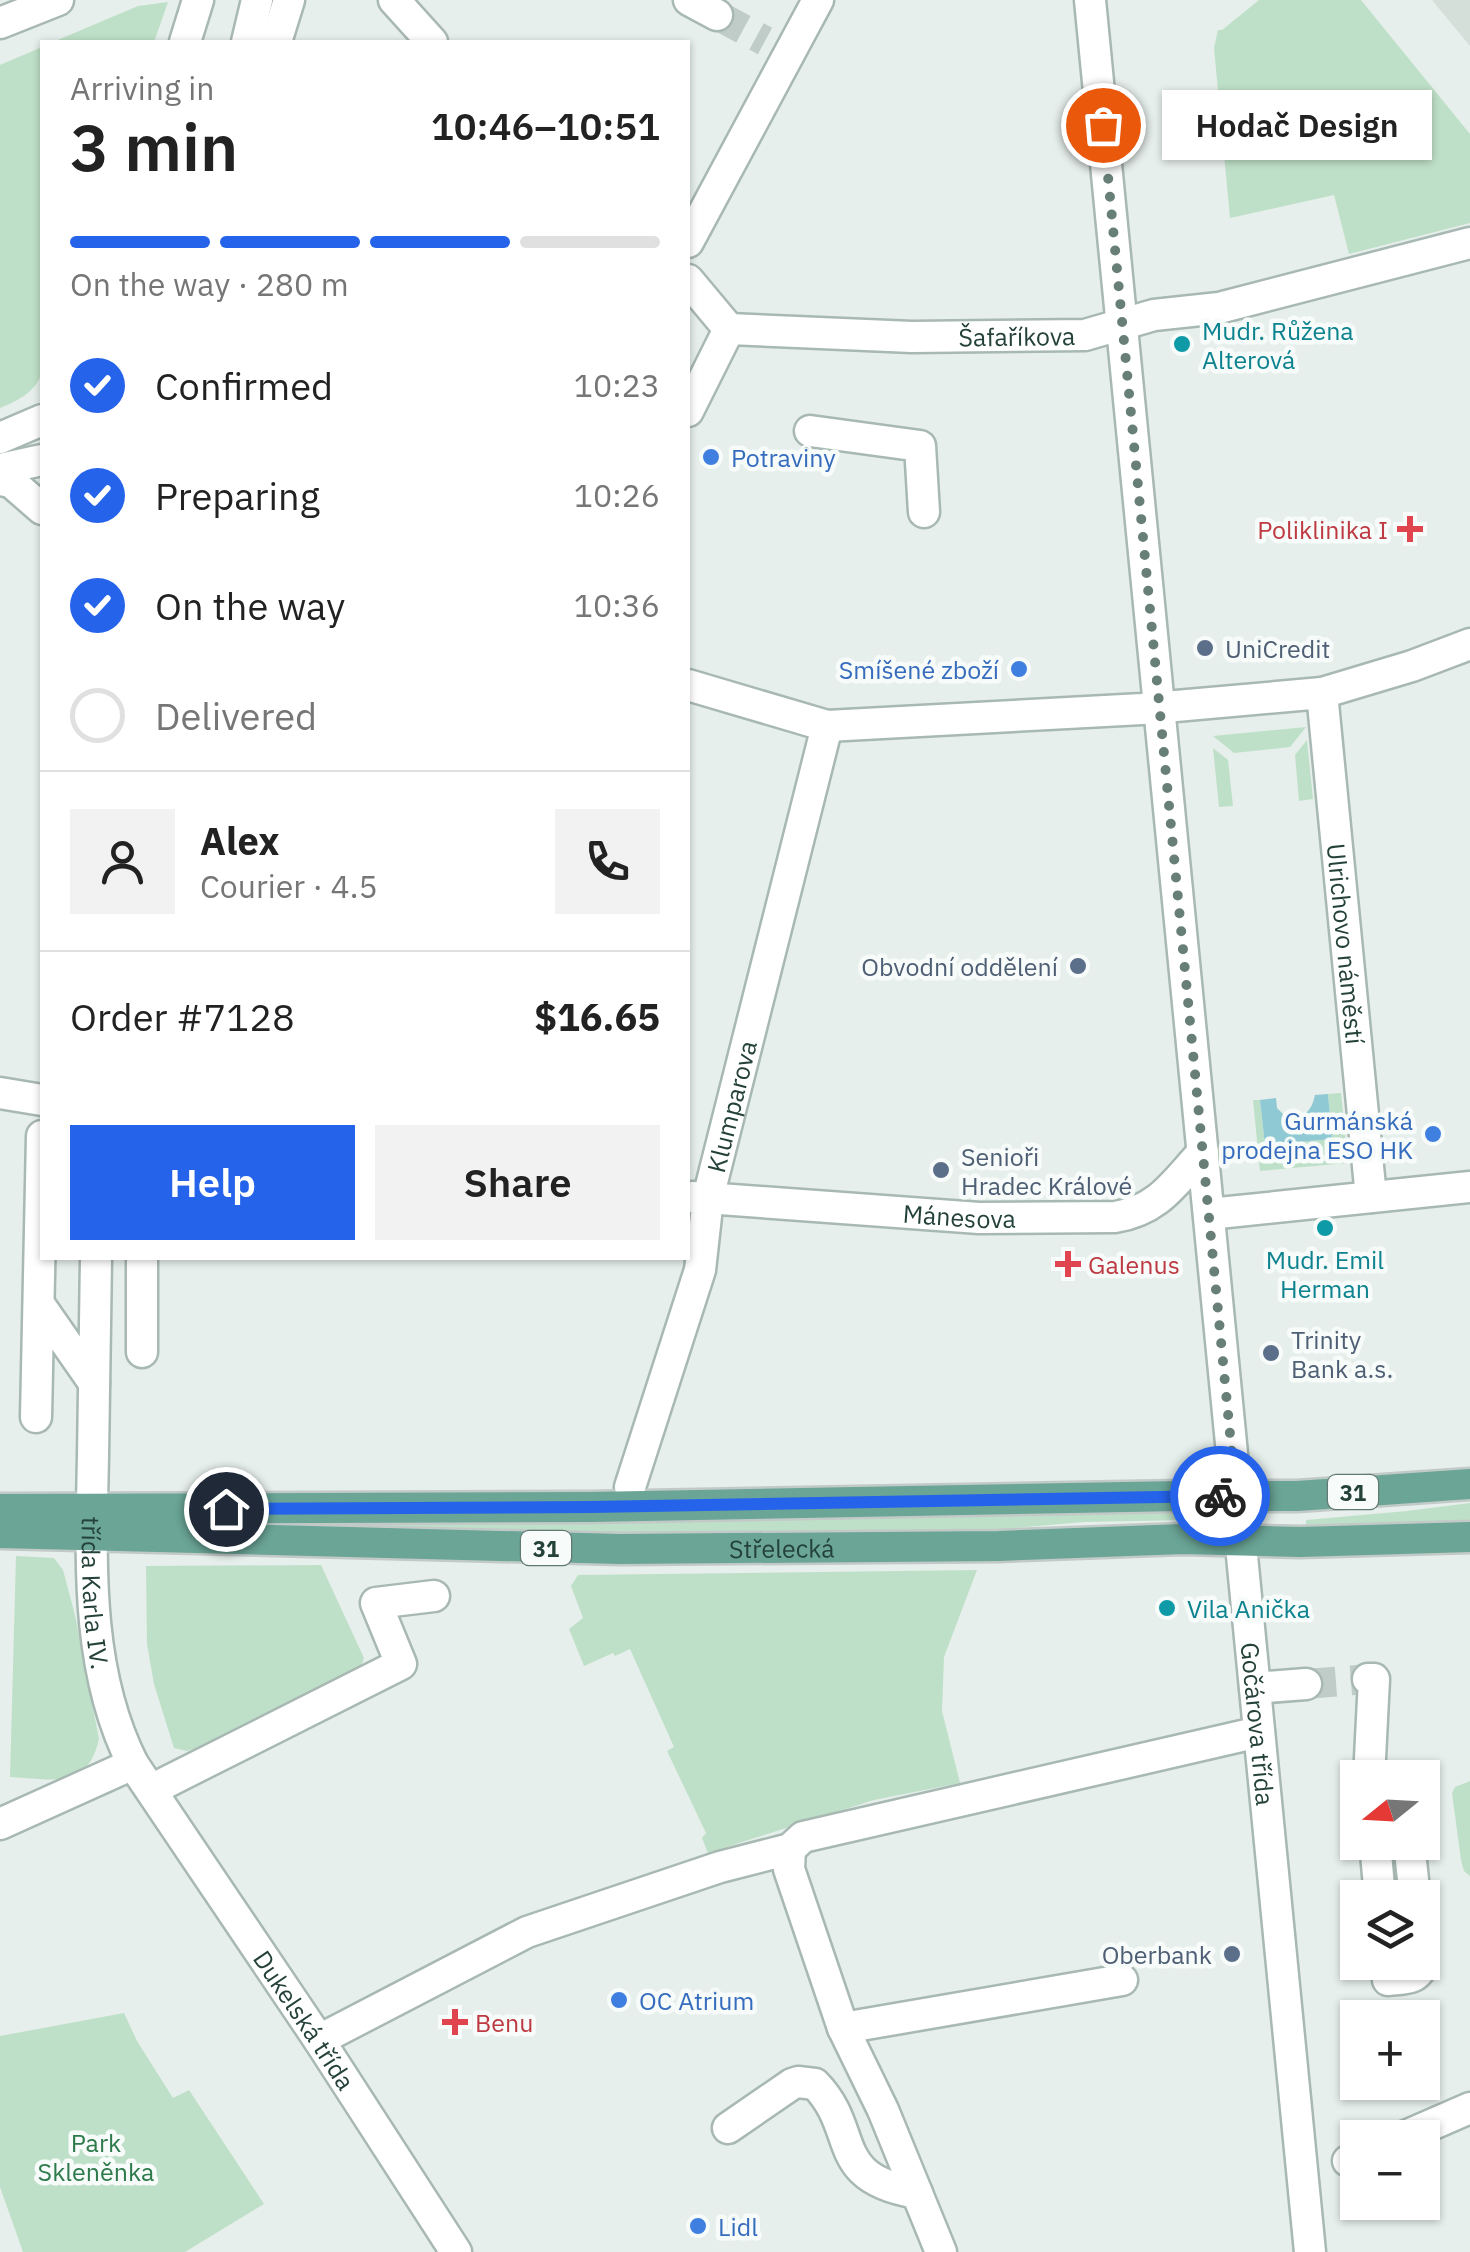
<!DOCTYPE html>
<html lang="en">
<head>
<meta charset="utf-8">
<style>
	body { margin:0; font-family:"IBM Plex Sans",sans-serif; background:#f2f2f2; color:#222; height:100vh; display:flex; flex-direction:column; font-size:38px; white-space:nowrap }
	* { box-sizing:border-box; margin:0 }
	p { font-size:32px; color:#767676 }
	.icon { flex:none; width:55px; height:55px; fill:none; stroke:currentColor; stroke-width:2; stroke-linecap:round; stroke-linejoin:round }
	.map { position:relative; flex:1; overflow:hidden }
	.side { position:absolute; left:40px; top:40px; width:650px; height:1220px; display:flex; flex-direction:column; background:#fff; border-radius:0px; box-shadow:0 2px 8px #0004 }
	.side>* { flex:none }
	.needle { width:65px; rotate:252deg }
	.fabs { position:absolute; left:1340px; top:1760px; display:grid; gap:20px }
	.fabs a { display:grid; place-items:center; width:100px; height:100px; border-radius:0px; background:#fff; box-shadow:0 2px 8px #0004; font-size:50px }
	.pin { position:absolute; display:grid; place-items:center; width:85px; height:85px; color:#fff; margin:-42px; border:5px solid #fff; border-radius:50%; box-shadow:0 2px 10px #0007 }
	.courier { position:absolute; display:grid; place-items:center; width:100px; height:100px; margin:-50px; border:8px solid #2563eb; border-radius:50%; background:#fff; color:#222; box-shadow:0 2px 12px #0007 }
	.bubble { position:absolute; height:70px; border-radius:0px; background:#fff; box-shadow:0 2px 8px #0004; font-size:32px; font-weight:600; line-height:70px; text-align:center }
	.overview em { font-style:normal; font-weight:600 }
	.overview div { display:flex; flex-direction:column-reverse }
	.overview { display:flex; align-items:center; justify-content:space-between; height:170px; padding:0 30px }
	h1 { font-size:65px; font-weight:600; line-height:75px }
	.bar { display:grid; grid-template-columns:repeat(4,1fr); gap:15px 10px; align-content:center; height:120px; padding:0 30px }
	.bar i { height:12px; border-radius:8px; background:#e0e0e0 }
	.bar .on { background:#2563eb }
	.bar p { grid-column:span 4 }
	.line { display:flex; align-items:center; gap:25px; padding:0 30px; border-top:2px solid #e0e0e0 }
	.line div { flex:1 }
	.round { display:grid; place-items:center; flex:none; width:105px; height:105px; border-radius:0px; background:#f2f2f2 }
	ol { padding:0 30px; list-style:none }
	li { display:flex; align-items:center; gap:30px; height:110px }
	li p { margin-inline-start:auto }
	li .icon { padding:10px; border-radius:50%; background:#2563eb; color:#fff; stroke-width:4 }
	li:last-child { color:#767676 }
	li i { width:55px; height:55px; border:5px solid #e0e0e0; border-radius:50% }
	.cta { display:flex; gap:20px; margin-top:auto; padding:20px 30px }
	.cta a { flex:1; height:115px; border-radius:0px; background:#2563eb; color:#fff; font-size:40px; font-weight:600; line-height:115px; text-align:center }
	.cta a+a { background:#f2f2f2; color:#222 }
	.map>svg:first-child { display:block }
	.built { fill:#d4dfda }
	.green { fill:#bfe0c8 }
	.water { fill:#8ec9d4 }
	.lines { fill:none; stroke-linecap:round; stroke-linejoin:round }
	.minor-tunnel { stroke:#bfccc8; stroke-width:30; stroke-dasharray:30 15; stroke-linecap:butt }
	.minor-casing { stroke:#a8b8b2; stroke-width:35 }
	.major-casing { stroke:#c2cac8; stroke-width:35 }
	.minor { stroke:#fff; stroke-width:30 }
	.major { stroke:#6aa596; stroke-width:30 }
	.done { stroke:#687f78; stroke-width:10; stroke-dasharray:0 18 }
	.route { stroke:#2563eb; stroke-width:12 }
	.culture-dot { fill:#0f9aa8; stroke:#f7fbf9; stroke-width:4 }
	.shop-dot { fill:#3f7fe0; stroke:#f7fbf9; stroke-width:4 }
	.health-dot { fill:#e0444e; stroke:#f7fbf9; stroke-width:4 }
	.service-dot { fill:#5c6f8a; stroke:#f7fbf9; stroke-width:4 }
	.labels { text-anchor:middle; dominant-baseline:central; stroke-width:9; stroke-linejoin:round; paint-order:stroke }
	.shield { fill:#f7fbf9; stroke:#637a73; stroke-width:2.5 }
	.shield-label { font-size:22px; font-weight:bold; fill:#24423a }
	.culture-label { font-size:25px; fill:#0d838f; stroke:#f7fbf9; text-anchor:start }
	.street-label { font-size:25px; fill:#24423a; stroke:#f7fbf9 }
	.shop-label { font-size:25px; fill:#366cbe; stroke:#f7fbf9; text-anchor:start }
	.health-label { font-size:25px; fill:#be3a42; stroke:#f7fbf9; text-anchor:start }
	.service-label { font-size:25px; fill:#4e5e75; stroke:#f7fbf9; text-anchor:start }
	.park-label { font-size:25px; fill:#2d7a4b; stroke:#f7fbf9 }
</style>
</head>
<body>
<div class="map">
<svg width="1470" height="2252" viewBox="0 0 1470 2252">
	<rect width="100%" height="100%" fill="#e6efeb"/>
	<path class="built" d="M 1432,0 L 1470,0 L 1470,46 Z"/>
	<g class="green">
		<path d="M 1259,0 L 1361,0 L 1470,134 L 1470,223 L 1349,254 L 1334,195 L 1230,218 L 1214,48 L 1218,30 L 1222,30 Z"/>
		<path d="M 168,2 L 154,42 L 53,42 L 138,6 Z"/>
		<path d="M 42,47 L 42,372 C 36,392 19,400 0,408 L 0,65 Z"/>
		<path d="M 1306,727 L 1290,747 L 1234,753 L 1213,736 Z"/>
		<path d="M 1307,740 L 1313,799 L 1299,801 L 1295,755 Z"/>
		<path d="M 1213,748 L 1228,760 L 1233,806 L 1219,807 Z"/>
		<path d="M 1341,1093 L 1348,1163 L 1260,1171 L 1253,1100 L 1260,1100 L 1265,1145 L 1332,1139 L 1328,1094 Z"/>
		<path d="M 1470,1503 L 1470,1524 L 1306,1528 L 1306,1520 L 1407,1511 Z"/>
		<path d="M 1190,1513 L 1190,1520 L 1085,1522 L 956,1533 L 632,1537 L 325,1527 L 418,1520 L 672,1520 Z"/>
		<path d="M 16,1556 L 54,1558 L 63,1570 L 75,1615 L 99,1739 C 87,1791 53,1779 10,1777 Z"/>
		<path d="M 321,1565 L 364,1658 L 360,1669 L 203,1746 L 187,1751 L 174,1748 L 154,1684 L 147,1644 L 146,1566 Z"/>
		<path d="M 977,1570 L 944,1657 L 942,1711 L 960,1783 L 874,1800 L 708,1853 L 702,1838 L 706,1833 L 667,1751 L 674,1747 L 630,1649 L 615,1656 L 613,1653 L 584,1666 L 569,1629 L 583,1618 L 571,1586 L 578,1575 Z"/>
		<path d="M 1470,1781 L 1470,1876 L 1464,1871 L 1461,1860 L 1452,1793 L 1455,1787 Z"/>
		<path d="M 124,2013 L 137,2041 L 173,2098 L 189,2090 L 264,2204 L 185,2252 L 23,2252 L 0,2187 L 0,2036 Z"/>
	</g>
	<path class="water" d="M 1328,1094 L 1332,1139 L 1265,1145 L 1260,1100 L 1276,1098 L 1277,1108 L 1286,1117 C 1303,1119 1311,1113 1315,1095 Z"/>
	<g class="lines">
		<g class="minor-tunnel">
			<path d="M 717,15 L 765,41"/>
			<path d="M 1306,1684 L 1368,1679"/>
		</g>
		<defs>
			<g id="minor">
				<path d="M 394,0 L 432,42"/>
				<path d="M 689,0 L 717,15"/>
				<path id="s1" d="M 1090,0 L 1310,2252"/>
				<path d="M 0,23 L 58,0"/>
				<path d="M 185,42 L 198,0"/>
				<path d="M 247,42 L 257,0"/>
				<path d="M 276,42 L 289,0"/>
				<path d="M 688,242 L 818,0"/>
				<path d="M 688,280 L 729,329"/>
				<path id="s2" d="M 729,329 L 912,337 L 1085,335 L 1154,315 L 1219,308 L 1470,243"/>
				<path d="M 688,411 L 729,329"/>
				<path d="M 810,431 L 920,446 L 924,512"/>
				<path d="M 0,438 L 42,420"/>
				<path d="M 0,469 L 42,460"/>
				<path d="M 0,480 L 11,482 L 42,509"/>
				<path d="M 688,685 L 827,726 L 1142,709 L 1322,693 L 1412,666 L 1470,644"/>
				<path id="s3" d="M 1322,693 L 1371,1197"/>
				<path d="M 0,1093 L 42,1100"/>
				<path id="s4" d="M 692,1197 L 979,1218 L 1115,1217 C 1159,1210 1174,1183 1203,1152"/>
				<path d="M 1209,1214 L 1470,1187"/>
				<path id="s5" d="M 96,1258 C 95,1324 94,1390 93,1456 C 91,1559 85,1670 133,1764 L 319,2040 L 456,2252"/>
				<path d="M 142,1258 L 142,1352"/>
				<path d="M 39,1304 L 94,1383"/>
				<path d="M 36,1417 L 42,1136"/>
				<path id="s6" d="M 630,1487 L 700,1270 L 708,1198 L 827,726"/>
				<path d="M 1368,1679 L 1374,1679 L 1369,1778"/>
				<path d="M 1255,1688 L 1306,1684"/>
				<path d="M 1388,1778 L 1402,1778"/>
				<path d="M 151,1790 L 401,1664 L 376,1603 L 434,1596"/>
				<path d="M 0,1824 L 133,1764"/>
				<path d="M 1375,1842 L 1380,1898"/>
				<path d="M 1409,1842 L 1415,1898"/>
				<path d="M 790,1849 L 789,1869 L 843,2028 L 883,2110 L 941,2252"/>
				<path d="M 1387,1962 L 1388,1980 C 1404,1978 1419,1981 1422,1962"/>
				<path d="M 843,2028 L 1122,1980"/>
				<path d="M 319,2040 L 527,1932 L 720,1867 L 790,1849 L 803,1837 L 1259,1732"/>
				<path d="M 728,2128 L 792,2084 L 798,2082 L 815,2084 C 861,2131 827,2178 917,2193"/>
				<path d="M 1401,2138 L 1470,2108"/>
				<path d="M 1348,2161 L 1358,2157"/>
			</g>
			<g id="major">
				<path d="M 0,1509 L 590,1507 L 1181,1496 L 1297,1496 L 1470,1484"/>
				<path id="s7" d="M 0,1533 L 620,1549 L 999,1546 L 1182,1539 L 1300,1542 L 1470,1537"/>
			</g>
		</defs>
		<use href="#minor" class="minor-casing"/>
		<use href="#major" class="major-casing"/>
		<use href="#minor" class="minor"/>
		<use href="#major" class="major"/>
	</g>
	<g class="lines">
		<path class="done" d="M 1103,125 L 1236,1496 L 1220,1496"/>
		<path class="route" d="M 226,1509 L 590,1507 L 1220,1496"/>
	</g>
	<g class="culture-dot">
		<circle cx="1182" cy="344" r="10"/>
		<circle cx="1325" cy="1228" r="10"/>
		<circle cx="1167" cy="1608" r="10"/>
	</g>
	<g class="shop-dot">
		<circle cx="711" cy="457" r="10"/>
		<circle cx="1019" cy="669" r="10"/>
		<circle cx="1433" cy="1134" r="10"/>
		<circle cx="619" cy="2000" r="10"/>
		<circle cx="698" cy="2226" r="10"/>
	</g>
	<g class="health-dot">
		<path d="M1405 514h10v10h10v10h-10v10h-10v-10h-10v-10h10z"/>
		<path d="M1063 1249h10v10h10v10h-10v10h-10v-10h-10v-10h10z"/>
		<path d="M450 2007h10v10h10v10h-10v10h-10v-10h-10v-10h10z"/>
	</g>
	<g class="service-dot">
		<circle cx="1205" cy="648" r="10"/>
		<circle cx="1078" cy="966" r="10"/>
		<circle cx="941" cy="1170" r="10"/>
		<circle cx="1271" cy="1353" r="10"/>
		<circle cx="1232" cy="1954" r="10"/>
	</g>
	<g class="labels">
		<g class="shield">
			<rect x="1328" y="1475" width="50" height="34" rx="8"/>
			<rect x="521" y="1531" width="50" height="34" rx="8"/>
		</g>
		<g class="shield-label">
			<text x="1353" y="1492">31</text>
			<text x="546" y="1548">31</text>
		</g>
		<g class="culture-label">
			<text x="1202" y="330">Mudr. Růžena<tspan x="1202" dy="29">Alterová</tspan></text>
			<text x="1325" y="1259" text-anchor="middle">Mudr. Emil<tspan x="1325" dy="29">Herman</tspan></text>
			<text x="1187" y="1608">Vila Anička</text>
		</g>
		<g class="street-label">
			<text stroke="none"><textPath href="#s2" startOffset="288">Šafaříkova</textPath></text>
			<text stroke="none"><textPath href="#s3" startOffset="252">Ulrichovo náměstí</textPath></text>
			<text stroke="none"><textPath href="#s6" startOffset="395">Klumparova</textPath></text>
			<text stroke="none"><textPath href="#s4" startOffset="268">Mánesova</textPath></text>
			<text stroke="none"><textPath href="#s7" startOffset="782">Střelecká</textPath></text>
			<text stroke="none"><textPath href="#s5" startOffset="335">třída Karla IV.</textPath></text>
			<text stroke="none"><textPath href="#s1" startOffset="1732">Gočárova třída</textPath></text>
			<text stroke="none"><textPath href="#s5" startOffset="820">Dukelská třída</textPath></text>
		</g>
		<g class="shop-label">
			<text x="731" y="457">Potraviny</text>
			<text x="999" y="669" text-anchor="end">Smíšené zboží</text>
			<text x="1413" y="1120" text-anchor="end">Gurmánská<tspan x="1413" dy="29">prodejna ESO HK</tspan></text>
			<text x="639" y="2000">OC Atrium</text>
			<text x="718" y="2226">Lidl</text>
		</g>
		<g class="health-label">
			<text x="1388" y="529" text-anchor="end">Poliklinika I</text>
			<text x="1088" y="1264">Galenus</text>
			<text x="475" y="2022">Benu</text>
		</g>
		<g class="service-label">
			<text x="1225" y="648">UniCredit</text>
			<text x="1058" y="966" text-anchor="end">Obvodní oddělení</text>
			<text x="961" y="1156">Senioři<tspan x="961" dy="29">Hradec Králové</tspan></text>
			<text x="1291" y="1339">Trinity<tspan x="1291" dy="29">Bank a.s.</tspan></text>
			<text x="1212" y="1954" text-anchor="end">Oberbank</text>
		</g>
		<g class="park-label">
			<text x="96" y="2142">Park<tspan x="96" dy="29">Skleněnka</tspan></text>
		</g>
	</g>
</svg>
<div class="fabs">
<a><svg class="needle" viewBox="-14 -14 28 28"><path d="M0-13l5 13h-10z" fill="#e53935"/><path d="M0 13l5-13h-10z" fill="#767676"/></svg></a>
<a><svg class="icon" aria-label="layers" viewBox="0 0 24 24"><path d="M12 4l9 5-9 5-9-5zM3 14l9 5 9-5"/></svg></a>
<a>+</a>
<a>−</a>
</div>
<div class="pin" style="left:1103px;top:125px;background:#ea580c"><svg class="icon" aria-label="bag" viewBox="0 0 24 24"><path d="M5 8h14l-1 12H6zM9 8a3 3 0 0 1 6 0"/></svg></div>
<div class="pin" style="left:226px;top:1509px;background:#1f2937"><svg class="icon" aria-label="home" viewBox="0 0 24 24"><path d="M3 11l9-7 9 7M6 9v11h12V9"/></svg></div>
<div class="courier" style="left:1220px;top:1496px"><svg class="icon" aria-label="bike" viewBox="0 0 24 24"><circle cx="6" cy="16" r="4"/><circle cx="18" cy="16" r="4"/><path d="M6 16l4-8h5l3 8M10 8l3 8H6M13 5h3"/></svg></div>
<div class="bubble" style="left:1162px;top:90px;width:270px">Hodač Design</div>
<section class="side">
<div class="overview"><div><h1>3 min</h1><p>Arriving in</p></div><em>10:46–10:51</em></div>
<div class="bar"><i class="on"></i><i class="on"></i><i class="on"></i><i></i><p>On the way · 280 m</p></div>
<ol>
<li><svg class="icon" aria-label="check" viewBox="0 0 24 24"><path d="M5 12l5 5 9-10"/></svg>Confirmed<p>10:23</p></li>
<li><svg class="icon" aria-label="check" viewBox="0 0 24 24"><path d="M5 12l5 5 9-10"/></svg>Preparing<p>10:26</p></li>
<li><svg class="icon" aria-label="check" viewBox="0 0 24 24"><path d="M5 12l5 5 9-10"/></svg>On the way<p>10:36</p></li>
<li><i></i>Delivered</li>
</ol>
<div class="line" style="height:180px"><a class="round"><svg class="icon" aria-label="person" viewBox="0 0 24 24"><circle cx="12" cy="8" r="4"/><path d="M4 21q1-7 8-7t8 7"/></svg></a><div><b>Alex</b><p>Courier · 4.5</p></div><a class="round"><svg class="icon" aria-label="phone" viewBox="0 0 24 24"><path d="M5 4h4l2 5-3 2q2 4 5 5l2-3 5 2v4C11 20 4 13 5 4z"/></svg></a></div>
<div class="line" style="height:130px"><div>Order #7128</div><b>$16.65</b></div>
<div class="cta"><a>Help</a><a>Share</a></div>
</section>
</div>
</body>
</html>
